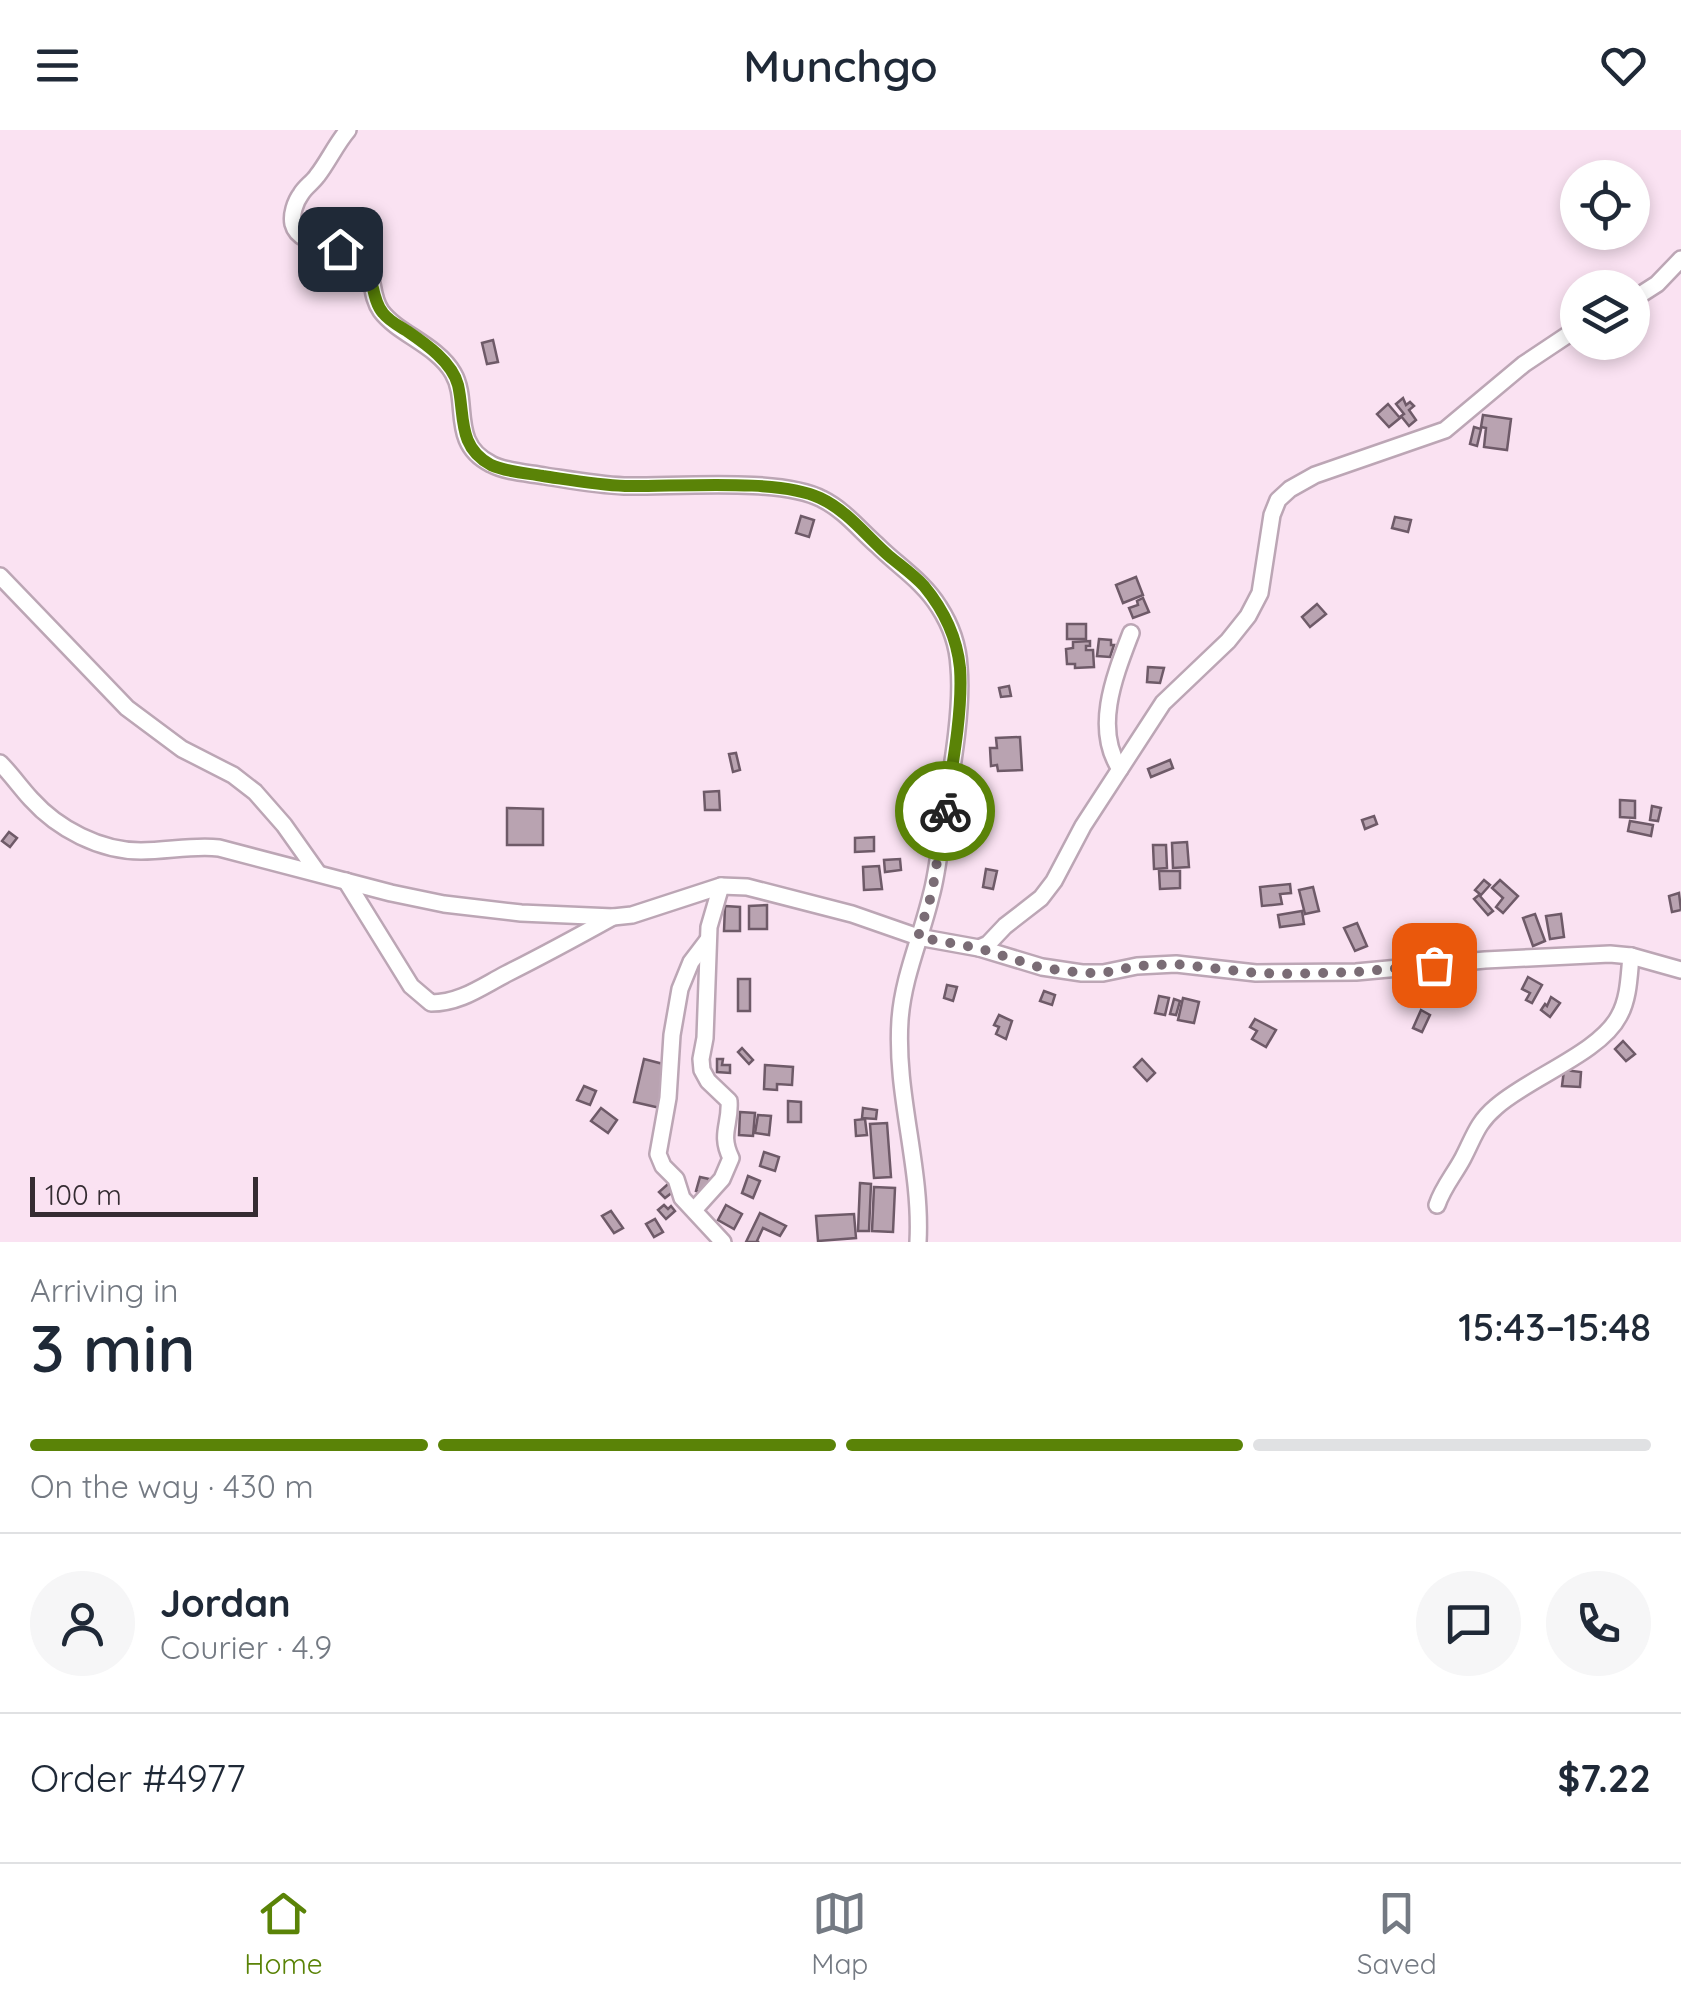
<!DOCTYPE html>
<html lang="en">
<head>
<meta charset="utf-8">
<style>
	body { margin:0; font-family:Quicksand,sans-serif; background:#f6f6f7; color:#1f2937; height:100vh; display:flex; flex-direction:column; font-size:38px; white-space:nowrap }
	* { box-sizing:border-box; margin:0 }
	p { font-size:32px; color:#747a83 }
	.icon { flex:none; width:55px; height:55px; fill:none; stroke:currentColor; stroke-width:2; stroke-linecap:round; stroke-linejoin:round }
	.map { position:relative; height:1112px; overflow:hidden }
	.panel { display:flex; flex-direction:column; background:#fff; flex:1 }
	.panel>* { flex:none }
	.fabs { position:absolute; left:1560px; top:30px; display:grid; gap:20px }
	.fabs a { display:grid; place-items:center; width:90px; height:90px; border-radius:50%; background:#fff; box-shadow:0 5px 15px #0003; font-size:50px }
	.scale { position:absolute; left:30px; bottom:25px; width:228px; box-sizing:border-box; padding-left:10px; border:5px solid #352c32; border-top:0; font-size:28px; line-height:35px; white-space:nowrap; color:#352c32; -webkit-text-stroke:8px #fae2f2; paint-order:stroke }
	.pin { position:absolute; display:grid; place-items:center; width:85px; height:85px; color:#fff; margin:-42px; border-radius:20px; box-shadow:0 5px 15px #0006 }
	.courier { position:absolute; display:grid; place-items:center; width:100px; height:100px; margin:-50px; border:8px solid #5a8307; border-radius:50%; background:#fff; color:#222; box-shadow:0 2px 12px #0007 }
	.summary em { font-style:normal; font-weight:600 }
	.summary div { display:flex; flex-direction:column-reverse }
	.summary { display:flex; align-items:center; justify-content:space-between; height:170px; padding:0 30px }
	h1 { font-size:65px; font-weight:600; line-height:75px }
	.bar { display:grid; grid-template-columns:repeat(4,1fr); gap:15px 10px; align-content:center; height:120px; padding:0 30px }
	.bar i { height:12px; border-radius:8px; background:#e0e1e3 }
	.bar .on { background:#5a8307 }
	.bar p { grid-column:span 4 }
	.line { display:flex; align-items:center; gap:25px; padding:0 30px; border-top:2px solid #e0e1e3 }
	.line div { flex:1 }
	.round { display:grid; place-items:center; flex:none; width:105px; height:105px; border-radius:52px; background:#f6f6f7 }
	header { display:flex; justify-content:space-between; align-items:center; height:130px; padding:0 30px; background:#fff; font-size:45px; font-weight:600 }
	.menu { display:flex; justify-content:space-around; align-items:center; height:140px; border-top:2px solid #e0e1e3; background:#fff; font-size:28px; color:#747a83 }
	.menu a { display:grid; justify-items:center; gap:5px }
	.menu .on { color:#5a8307 }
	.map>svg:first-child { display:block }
	.building { fill:#b9a3b1; stroke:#6e5a68; stroke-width:2.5 }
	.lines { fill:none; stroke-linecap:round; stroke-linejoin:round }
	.minor-casing { stroke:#bca6b5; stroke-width:20 }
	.minor { stroke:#fff; stroke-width:15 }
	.done { stroke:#7a6c75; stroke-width:10; stroke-dasharray:0 18 }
	.route { stroke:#5a8307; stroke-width:12 }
</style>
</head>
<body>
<header><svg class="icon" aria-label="menu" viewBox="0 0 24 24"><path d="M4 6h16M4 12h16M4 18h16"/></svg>Munchgo<svg class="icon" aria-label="heart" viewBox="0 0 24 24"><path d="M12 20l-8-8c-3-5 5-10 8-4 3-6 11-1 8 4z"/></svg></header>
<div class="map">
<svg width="1681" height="1112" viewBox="0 0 1681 1112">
	<rect width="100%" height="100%" fill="#fae2f2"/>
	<g class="building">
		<path d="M 493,210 L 498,232 L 487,234 L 482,213 Z"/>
		<path d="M 1403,268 L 1406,275 L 1410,272 L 1414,276 L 1409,280 L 1416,290 L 1409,296 L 1401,286 L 1404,284 L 1396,274 Z"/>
		<path d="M 1388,274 L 1400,288 L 1389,297 L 1377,284 Z"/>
		<path d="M 1483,285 L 1511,289 L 1507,320 L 1484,317 L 1486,298 L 1481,297 Z"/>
		<path d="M 1474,297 L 1481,299 L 1477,316 L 1470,314 Z"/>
		<path d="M 801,386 L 814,390 L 809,407 L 796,403 Z"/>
		<path d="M 1395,387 L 1411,390 L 1408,402 L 1392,398 Z"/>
		<path d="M 1136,447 L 1143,465 L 1123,473 L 1116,455 Z"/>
		<path d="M 1143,468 L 1149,482 L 1133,488 L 1129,478 L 1138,475 L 1137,471 Z"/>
		<path d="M 1317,474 L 1326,484 L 1310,497 L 1302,487 Z"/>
		<rect x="1067" y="494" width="19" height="15"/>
		<path d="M 1099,509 L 1111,510 L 1111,515 L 1114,515 L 1110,527 L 1097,526 Z"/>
		<path d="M 1090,511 L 1090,516 L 1086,516 L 1086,520 L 1093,520 L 1094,537 L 1075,538 L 1075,534 L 1067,534 L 1066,519 L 1073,518 L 1073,512 Z"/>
		<path d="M 1148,537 L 1164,538 L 1160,553 L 1147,552 Z"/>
		<path d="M 1009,556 L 1011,566 L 1001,567 L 999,558 Z"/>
		<path d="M 1020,607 L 1022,640 L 998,641 L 997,635 L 991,636 L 990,618 L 997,618 L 996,608 Z"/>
		<path d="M 736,623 L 740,640 L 733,642 L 729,624 Z"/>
		<path d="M 1170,630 L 1173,638 L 1151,647 L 1148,639 Z"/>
		<path d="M 719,661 L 720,680 L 705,680 L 704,662 Z"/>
		<path d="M 1620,670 L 1635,671 L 1635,688 L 1620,687 Z"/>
		<path d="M 1652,676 L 1661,678 L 1658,691 L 1650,690 Z"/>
		<path d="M 507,678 L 543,679 L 543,715 L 507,715 Z"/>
		<path d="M 1374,686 L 1377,694 L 1365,699 L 1362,690 Z"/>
		<path d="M 1630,691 L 1653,695 L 1651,706 L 1628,701 Z"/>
		<path d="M 9,702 L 17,708 L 10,717 L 2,711 Z"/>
		<path d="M 874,707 L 874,721 L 855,722 L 855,708 Z"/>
		<path d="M 1187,712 L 1189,737 L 1173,738 L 1172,713 Z"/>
		<path d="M 1153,715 L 1166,715 L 1167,738 L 1154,739 Z"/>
		<path d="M 900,729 L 901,740 L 885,742 L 884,730 Z"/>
		<path d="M 879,736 L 882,759 L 864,760 L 863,737 Z"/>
		<path d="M 986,739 L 997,741 L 993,759 L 983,757 Z"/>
		<path d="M 1159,741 L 1180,741 L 1180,758 L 1160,759 Z"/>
		<path d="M 1484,750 L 1490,755 L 1481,765 L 1475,760 Z"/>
		<path d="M 1500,750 L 1518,766 L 1503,783 L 1496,777 L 1503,768 L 1492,758 Z"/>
		<path d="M 1290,754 L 1291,763 L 1280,764 L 1282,774 L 1262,776 L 1260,757 Z"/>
		<path d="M 1313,757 L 1319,781 L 1305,784 L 1299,760 Z"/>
		<path d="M 1679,763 L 1681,780 L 1672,782 L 1669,766 Z"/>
		<path d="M 1479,765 L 1493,781 L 1488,785 L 1474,769 Z"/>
		<path d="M 767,775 L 767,799 L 749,799 L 749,776 Z"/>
		<path d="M 725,776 L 740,777 L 740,801 L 724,801 Z"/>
		<path d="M 1302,781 L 1304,794 L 1280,797 L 1278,785 Z"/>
		<path d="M 1535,784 L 1545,811 L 1533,816 L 1523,788 Z"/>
		<path d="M 1561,784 L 1564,807 L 1550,809 L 1546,786 Z"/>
		<path d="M 1357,793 L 1367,816 L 1355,821 L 1344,798 Z"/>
		<path d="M 1528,847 L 1542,855 L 1532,873 L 1526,870 L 1530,863 L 1522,859 Z"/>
		<rect x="738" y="849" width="12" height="32"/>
		<path d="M 947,855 L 957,857 L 953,871 L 944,868 Z"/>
		<path d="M 1044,861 L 1055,865 L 1052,875 L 1040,871 Z"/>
		<path d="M 1159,866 L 1169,868 L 1165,885 L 1155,883 Z"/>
		<path d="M 1551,867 L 1560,873 L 1550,887 L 1541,880 L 1545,874 L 1547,876 Z"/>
		<path d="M 1183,868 L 1199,872 L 1194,893 L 1178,890 Z"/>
		<path d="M 1174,869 L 1180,871 L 1176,885 L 1170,884 Z"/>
		<path d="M 1421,880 L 1430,885 L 1422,902 L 1413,898 Z"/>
		<path d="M 999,885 L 1012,891 L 1006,909 L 996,904 L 999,897 L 994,895 Z"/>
		<path d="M 1255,889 L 1276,900 L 1266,917 L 1252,909 L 1257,901 L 1250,897 Z"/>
		<path d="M 1623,911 L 1635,924 L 1626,931 L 1615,919 Z"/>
		<path d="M 742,918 L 753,930 L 749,934 L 738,922 Z"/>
		<path d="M 644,929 L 667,935 L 660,978 L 634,972 Z"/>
		<path d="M 717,929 L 723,929 L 722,935 L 730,935 L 730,943 L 717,942 Z"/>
		<path d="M 1142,929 L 1155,943 L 1147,951 L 1134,937 Z"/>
		<path d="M 765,935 L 793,937 L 792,955 L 777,954 L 777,960 L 764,959 Z"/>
		<path d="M 1564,940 L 1581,942 L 1580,957 L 1562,956 Z"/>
		<path d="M 584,956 L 596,961 L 590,975 L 577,970 Z"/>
		<path d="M 788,971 L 801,972 L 801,992 L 788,992 Z"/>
		<path d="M 601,978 L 617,990 L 608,1003 L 591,991 Z"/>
		<path d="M 863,978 L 877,980 L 876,989 L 862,988 Z"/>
		<path d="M 740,982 L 755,983 L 753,1006 L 739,1005 Z"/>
		<path d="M 758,985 L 771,986 L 769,1005 L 755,1003 Z"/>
		<path d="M 865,989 L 867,1005 L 856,1006 L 855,990 Z"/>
		<path d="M 887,993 L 891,1047 L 874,1048 L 870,994 Z"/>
		<path d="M 764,1022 L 779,1027 L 775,1041 L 760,1036 Z"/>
		<path d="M 748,1046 L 760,1051 L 753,1068 L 742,1063 Z"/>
		<path d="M 700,1047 L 709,1049 L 704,1064 L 696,1061 Z"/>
		<path d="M 860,1053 L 871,1054 L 869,1101 L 858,1101 Z"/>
		<path d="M 668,1054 L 674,1061 L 665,1068 L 659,1062 Z"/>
		<path d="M 874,1057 L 895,1058 L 893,1102 L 872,1101 Z"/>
		<path d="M 664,1075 L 668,1079 L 671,1076 L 675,1081 L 666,1089 L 658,1080 Z"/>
		<path d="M 726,1075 L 742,1084 L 734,1099 L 718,1090 Z"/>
		<path d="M 611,1081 L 623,1098 L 614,1103 L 602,1086 Z"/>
		<path d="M 760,1083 L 786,1096 L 780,1106 L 763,1098 L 757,1111 L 759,1112 L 746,1112 Z"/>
		<path d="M 854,1084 L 856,1108 L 818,1111 L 816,1086 Z"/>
		<path d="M 655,1089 L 663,1102 L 654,1107 L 646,1094 Z"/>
	</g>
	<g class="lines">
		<defs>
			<g id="minor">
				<path d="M 348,0 C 336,14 328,32 317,46 C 312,53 305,57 301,64 C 295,72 291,85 293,94 C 300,122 355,111 367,135 C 374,150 371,167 381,181 C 398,204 437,215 453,243 C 470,272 449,313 491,334 C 506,342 528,343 545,346 C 571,350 598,355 624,356 C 674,357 781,347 822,369 C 844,380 859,399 877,415 C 898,436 923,451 939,477 C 950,494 958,516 959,537 C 963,580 951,644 944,687 C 940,713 938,741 931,766 C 921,808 903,847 900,890 C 895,965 922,1037 918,1112"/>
				<path d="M 1632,170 L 1657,154 L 1681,129"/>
				<path d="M 0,446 L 127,578 L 182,619 L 233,645 L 255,662 L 284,695 L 318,743"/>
				<path d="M 0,633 C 11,644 20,657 31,669 C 58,699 100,721 141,721 C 168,721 193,715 219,718 L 391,763 L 444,774 L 521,783 L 613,787 L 632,785 L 721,756 L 747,757 L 852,784 L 918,807 L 979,818 L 1042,837 L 1082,843 L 1103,843 L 1137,836 L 1176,834 L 1256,843 L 1356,842 L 1485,830 L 1610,824 L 1631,826 L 1681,840"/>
				<path d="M 1120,639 C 1093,598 1115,545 1131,503"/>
				<path d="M 346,751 L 411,856 L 431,873 C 460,873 481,857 506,844 C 542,826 577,807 613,787"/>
				<path d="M 707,811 L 691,832 L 680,859 L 672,905 L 668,968 L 658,1024 L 663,1036 L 676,1049 L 682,1068 L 723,1112"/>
				<path d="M 979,818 L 988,814 L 1005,796 L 1041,768 L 1054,751 L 1083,696 L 1163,573 L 1228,511 L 1248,486 L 1260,463 L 1272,385 L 1278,370 L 1290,359 L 1315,345 L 1445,300 L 1524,234 L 1578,198"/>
				<path d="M 1437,1075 C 1443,1057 1454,1045 1463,1028 C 1474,1007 1477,993 1496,977 C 1528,948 1600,923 1619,886 C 1629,868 1629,846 1631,826"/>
				<path d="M 694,1080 L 722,1049 L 731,1028 C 719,1004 731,994 729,971 L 708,951 L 702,940 L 701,929 L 705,908 L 709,797 L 721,756"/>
			</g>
		</defs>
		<use href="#minor" class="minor-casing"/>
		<use href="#minor" class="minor"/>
	</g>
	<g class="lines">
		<path class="done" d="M 945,681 L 932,763 L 918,807 L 978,818 L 1042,838 L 1082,843 L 1103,843 L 1137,836 L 1176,834 L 1256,843 L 1292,844 L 1356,842 L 1434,835"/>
		<path class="route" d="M 340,119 C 346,122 355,124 360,128 C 374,138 370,168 383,183 C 389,191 399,196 407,201 C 426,214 452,232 458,255 C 465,285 457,317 491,335 C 506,342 526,343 543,346 C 570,350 597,355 625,356 C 675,357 778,348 820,368 C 848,381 867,407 889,426 C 901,436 914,445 924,456 C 943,479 957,508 960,538 C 963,581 952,638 945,681"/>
	</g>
</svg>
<div class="fabs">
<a><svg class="icon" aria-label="locate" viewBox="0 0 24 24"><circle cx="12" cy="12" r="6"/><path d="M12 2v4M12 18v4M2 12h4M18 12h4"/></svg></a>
<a><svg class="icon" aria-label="layers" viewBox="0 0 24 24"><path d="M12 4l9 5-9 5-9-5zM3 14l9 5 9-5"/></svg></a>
</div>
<div class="scale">100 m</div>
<div class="pin" style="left:1434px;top:835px;background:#ea580c"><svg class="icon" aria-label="bag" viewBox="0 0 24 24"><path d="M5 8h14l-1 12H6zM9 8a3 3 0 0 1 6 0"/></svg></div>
<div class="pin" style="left:340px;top:119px;background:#1f2937"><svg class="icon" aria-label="home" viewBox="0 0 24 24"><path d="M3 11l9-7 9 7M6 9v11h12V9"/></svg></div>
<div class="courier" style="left:945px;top:681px"><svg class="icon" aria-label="bike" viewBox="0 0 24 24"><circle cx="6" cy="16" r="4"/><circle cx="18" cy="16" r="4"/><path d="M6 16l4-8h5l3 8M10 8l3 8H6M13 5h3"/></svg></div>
</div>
<section class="panel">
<div class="summary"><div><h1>3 min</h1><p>Arriving in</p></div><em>15:43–15:48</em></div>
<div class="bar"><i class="on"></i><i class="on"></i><i class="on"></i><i></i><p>On the way · 430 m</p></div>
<div class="line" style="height:180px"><a class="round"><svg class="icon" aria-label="person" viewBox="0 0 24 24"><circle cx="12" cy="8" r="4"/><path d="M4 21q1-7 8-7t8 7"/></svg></a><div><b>Jordan</b><p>Courier · 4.9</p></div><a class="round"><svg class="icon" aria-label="chat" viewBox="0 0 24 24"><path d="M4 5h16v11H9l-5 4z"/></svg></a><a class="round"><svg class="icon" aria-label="phone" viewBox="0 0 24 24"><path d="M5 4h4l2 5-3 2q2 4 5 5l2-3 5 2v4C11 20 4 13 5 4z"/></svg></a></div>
<div class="line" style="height:130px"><div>Order #4977</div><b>$7.22</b></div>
</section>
<nav class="menu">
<a class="on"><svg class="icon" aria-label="home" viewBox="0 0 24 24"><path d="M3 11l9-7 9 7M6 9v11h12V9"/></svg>Home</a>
<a><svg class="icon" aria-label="map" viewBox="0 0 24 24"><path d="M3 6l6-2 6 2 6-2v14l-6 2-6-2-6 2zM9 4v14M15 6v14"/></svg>Map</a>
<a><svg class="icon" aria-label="saved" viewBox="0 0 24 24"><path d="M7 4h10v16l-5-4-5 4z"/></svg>Saved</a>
</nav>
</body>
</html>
